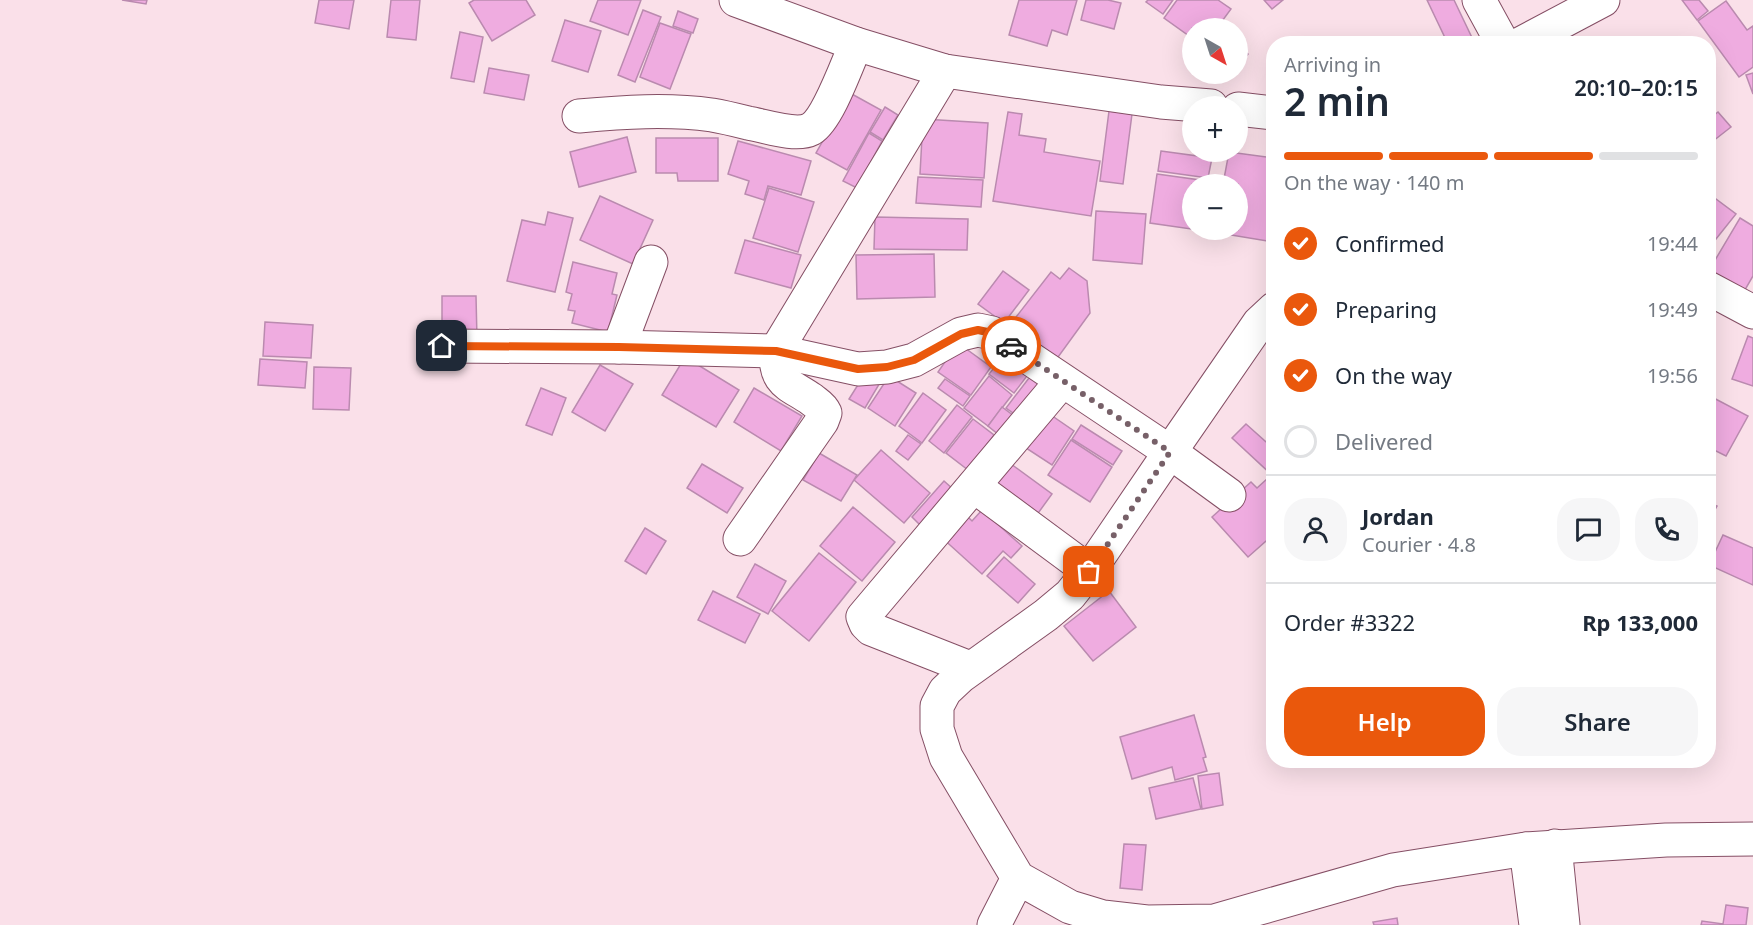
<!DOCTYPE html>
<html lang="en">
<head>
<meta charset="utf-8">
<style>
	body { margin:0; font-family:"Noto Sans",sans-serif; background:#f6f6f7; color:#1f2937; height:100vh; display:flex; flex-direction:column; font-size:22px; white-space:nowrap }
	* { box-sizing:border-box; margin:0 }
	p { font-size:20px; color:#747a83 }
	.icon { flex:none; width:33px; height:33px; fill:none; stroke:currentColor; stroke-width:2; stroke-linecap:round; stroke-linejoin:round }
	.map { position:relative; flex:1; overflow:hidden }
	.drawer { position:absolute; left:1266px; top:36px; width:450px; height:732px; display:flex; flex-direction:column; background:#fff; border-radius:24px; box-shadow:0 6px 24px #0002 }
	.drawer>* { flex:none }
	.needle { width:39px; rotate:141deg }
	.controls { position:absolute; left:1182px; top:18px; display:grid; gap:12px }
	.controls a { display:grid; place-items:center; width:66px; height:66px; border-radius:50%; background:#fff; box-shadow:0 6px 24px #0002; font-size:30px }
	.pin { position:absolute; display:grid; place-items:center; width:51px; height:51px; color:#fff; margin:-26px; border-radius:12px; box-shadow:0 3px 9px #0006 }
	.courier { position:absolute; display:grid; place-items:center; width:60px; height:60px; margin:-30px; border:4px solid #ea580c; border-radius:50%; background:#fff; color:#222; box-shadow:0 2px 8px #0007 }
	.overview em { font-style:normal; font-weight:600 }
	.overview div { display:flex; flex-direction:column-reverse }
	.overview { display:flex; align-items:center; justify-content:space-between; height:102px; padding:0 18px }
	h1 { font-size:39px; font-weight:600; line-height:45px }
	.bar { display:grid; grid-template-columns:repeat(4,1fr); gap:9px 6px; align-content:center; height:72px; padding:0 18px }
	.bar i { height:8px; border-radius:4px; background:#e0e1e3 }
	.bar .active { background:#ea580c }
	.bar p { grid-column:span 4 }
	.line { display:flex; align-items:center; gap:15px; padding:0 18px; border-top:2px solid #e0e1e3 }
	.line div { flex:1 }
	.round { display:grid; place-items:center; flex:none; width:63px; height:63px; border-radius:24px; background:#f6f6f7 }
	ol { padding:0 18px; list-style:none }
	li { display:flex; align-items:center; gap:18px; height:66px }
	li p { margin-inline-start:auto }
	li .icon { padding:6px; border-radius:50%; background:#ea580c; color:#fff; stroke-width:4 }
	li:last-child { color:#747a83 }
	li i { width:33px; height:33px; border:3px solid #e0e1e3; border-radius:50% }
	.button { display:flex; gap:12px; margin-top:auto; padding:12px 18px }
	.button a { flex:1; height:69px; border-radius:24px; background:#ea580c; color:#fff; font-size:24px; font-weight:600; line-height:69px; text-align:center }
	.button a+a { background:#f6f6f7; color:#1f2937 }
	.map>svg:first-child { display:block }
	.building { fill:#eface0; stroke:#ba8aaf; stroke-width:1.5 }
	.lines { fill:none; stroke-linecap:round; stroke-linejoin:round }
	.minor-casing { stroke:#854f65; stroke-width:35 }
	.minor { stroke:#fff; stroke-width:33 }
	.done { stroke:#776068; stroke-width:6; stroke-dasharray:0 10.8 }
	.route { stroke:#ea580c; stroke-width:8 }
</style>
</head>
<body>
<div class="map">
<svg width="1753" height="925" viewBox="0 0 1753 925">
	<rect width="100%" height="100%" fill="#fae0e9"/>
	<g class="building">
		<path d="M 122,0 L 147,0 L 146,4 Z"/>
		<path d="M 319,0 L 354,0 L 349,29 L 315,23 Z"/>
		<path d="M 391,0 L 420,0 L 416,40 L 387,37 Z"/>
		<path d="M 474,0 L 526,0 L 535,15 L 492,41 L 469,3 Z"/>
		<path d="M 598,0 L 641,0 L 628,35 L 590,21 Z"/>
		<path d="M 1019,0 L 1077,0 L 1067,35 L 1052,30 L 1047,46 L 1009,35 Z"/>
		<path d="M 1086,0 L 1108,0 L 1121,3 L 1114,29 L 1081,20 Z"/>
		<path d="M 1148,0 L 1173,0 L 1163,14 L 1146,2 Z"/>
		<path d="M 1177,0 L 1218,0 L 1231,9 L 1217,28 L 1192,28 L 1192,38 L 1164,18 Z"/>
		<path d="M 1264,0 L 1283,0 L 1272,9 Z"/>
		<path d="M 1427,0 L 1454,0 L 1475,44 L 1448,44 Z"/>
		<path d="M 1682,0 L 1699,0 L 1708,11 L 1697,20 Z"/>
		<path d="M 1726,1 L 1747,30 L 1753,26 L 1753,67 L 1739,77 L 1698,21 Z"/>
		<path d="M 643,10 L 661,17 L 635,82 L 618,75 Z"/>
		<path d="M 678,11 L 698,19 L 693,33 L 673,26 Z"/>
		<path d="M 565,20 L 601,31 L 588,72 L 552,61 Z"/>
		<path d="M 660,23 L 691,34 L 670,89 L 640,77 Z"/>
		<path d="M 460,32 L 483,37 L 474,82 L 451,78 Z"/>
		<path d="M 1238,45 L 1248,54 L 1238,66 Z"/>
		<path d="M 489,68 L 529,75 L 524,100 L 484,93 Z"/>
		<path d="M 1753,73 L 1753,94 L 1746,75 Z"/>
		<path d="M 850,93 L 881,110 L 847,170 L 816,153 Z"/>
		<path d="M 885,107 L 898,115 L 883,140 L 870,132 Z"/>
		<path d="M 1109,111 L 1132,114 L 1123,184 L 1100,181 Z"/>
		<path d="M 1008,112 L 1022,114 L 1019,135 L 1046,139 L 1044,152 L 1100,161 L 1091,216 L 993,201 Z"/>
		<path d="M 1718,112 L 1731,127 L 1708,145 L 1708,120 Z"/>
		<path d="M 923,119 L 988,123 L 984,178 L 920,174 Z"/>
		<path d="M 869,133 L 882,141 L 857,188 L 843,181 Z"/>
		<path d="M 627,137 L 636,172 L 579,187 L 570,152 Z"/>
		<path d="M 656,138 L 718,138 L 718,181 L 678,181 L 677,173 L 656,173 Z"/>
		<path d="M 738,141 L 811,161 L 801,195 L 768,186 L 764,200 L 745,194 L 749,181 L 728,174 Z"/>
		<path d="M 1161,151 L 1212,158 L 1208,178 L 1158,171 Z"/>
		<path d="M 1229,152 L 1274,158 L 1274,168 L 1268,202 L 1274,203 L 1274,242 L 1201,230 L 1238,230 L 1238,184 L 1223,184 Z"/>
		<path d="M 1157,174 L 1200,180 L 1199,184 L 1192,184 L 1191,229 L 1150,223 Z"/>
		<path d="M 918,177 L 983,180 L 981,207 L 916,203 Z"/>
		<path d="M 769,188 L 814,202 L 798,252 L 753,238 Z"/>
		<path d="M 1708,193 L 1736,214 L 1708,249 Z"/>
		<path d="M 600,196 L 653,220 L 633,264 L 580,240 Z"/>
		<path d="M 1096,211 L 1146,214 L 1142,264 L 1093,260 Z"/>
		<path d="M 548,212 L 573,218 L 555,292 L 507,281 L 522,220 L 545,225 Z"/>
		<path d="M 875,217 L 968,219 L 967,250 L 874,249 Z"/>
		<path d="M 1740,218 L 1753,226 L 1753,276 L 1742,295 L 1708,272 Z"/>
		<path d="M 745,240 L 801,255 L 791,288 L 735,273 Z"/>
		<path d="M 934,254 L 935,297 L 857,299 L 856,255 Z"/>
		<path d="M 573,262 L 617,273 L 612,294 L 617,295 L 608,332 L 572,323 L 575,311 L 568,310 L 572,294 L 566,292 Z"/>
		<path d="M 1069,268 L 1087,281 L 1090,313 L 1053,364 L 1006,330 L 1051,272 L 1060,279 Z"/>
		<path d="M 1003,271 L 1029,290 L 1004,323 L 978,304 Z"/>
		<path d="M 442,296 L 476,296 L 477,339 L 442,340 Z"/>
		<path d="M 265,322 L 313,325 L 311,358 L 263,356 Z"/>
		<path d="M 1748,336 L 1753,338 L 1753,386 L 1732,379 Z"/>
		<path d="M 958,343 L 991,367 L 971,395 L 938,372 Z"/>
		<path d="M 685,357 L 739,390 L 716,427 L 662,395 Z"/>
		<path d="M 1003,357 L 1027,376 L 1014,393 L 989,374 Z"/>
		<path d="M 260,359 L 307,362 L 305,388 L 258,385 Z"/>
		<path d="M 600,365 L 633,384 L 605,431 L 572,412 Z"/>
		<path d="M 314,367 L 351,368 L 349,410 L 313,409 Z"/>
		<path d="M 866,372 L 881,381 L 865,408 L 849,399 Z"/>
		<path d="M 889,376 L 916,393 L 895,426 L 868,408 Z"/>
		<path d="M 989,376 L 1012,395 L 988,426 L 964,408 Z"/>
		<path d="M 1029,378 L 1039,385 L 1016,415 L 1006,408 Z"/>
		<path d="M 945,379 L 970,396 L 963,406 L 938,388 Z"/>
		<path d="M 541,388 L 566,398 L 552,435 L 526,425 Z"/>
		<path d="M 754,388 L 802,416 L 781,451 L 734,422 Z"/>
		<path d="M 923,393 L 946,410 L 922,443 L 899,426 Z"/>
		<path d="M 1708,395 L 1748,416 L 1726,456 L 1708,447 Z"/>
		<path d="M 957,405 L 972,417 L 944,453 L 929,441 Z"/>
		<path d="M 1002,407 L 1014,416 L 999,435 L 988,426 Z"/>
		<path d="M 1048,413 L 1074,431 L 1052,465 L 1026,448 Z"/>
		<path d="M 973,419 L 994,435 L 968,470 L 946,453 Z"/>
		<path d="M 1246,424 L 1274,449 L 1274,477 L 1232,438 Z"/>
		<path d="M 1081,425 L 1122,451 L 1113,465 L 1072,439 Z"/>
		<path d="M 908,435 L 921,444 L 908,460 L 896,451 Z"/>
		<path d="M 1071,440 L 1112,467 L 1090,502 L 1048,475 Z"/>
		<path d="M 881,450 L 930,493 L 904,523 L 854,480 Z"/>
		<path d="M 819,453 L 857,475 L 841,501 L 803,480 Z"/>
		<path d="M 702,464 L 743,488 L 727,513 L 687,488 Z"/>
		<path d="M 1011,464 L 1052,494 L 1036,516 L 995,487 Z"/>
		<path d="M 1268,478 L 1274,484 L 1274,534 L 1248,557 L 1212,517 L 1251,482 L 1257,488 Z"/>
		<path d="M 944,481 L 954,490 L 921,526 L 912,517 Z"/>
		<path d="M 1708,502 L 1717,506 L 1708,522 Z"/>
		<path d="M 853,507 L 895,542 L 862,581 L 820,546 Z"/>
		<path d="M 982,510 L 1022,546 L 1011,558 L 1003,551 L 982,574 L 940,536 L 962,511 L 972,521 Z"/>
		<path d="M 645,528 L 666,541 L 646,574 L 625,561 Z"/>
		<path d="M 1723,535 L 1753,548 L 1753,585 L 1709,565 Z"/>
		<path d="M 819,553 L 856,582 L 809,641 L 772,611 Z"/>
		<path d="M 1004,557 L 1035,584 L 1018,603 L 987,576 Z"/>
		<path d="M 755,564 L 786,581 L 768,614 L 737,597 Z"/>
		<path d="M 713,591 L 760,614 L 745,643 L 698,620 Z"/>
		<path d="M 1109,591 L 1136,627 L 1093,661 L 1064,626 Z"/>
		<path d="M 1194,715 L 1206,757 L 1203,758 L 1207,771 L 1175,780 L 1172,767 L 1132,779 L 1120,737 Z"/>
		<path d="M 1219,773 L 1223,805 L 1202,809 L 1198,776 Z"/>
		<path d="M 1193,778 L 1201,809 L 1156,819 L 1149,788 Z"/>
		<path d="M 1124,844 L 1146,845 L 1142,890 L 1120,888 Z"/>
		<path d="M 1726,905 L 1748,908 L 1746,925 L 1701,925 L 1702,921 L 1723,924 Z"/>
		<path d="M 1397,918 L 1398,925 L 1374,925 L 1373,922 Z"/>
	</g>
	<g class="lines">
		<defs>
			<g id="minor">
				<path d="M 736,0 L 856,44 L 945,71 L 1161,102 L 1211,106"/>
				<path d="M 1479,0 L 1503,44"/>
				<path d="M 1520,44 L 1603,0"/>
				<path d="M 1238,109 L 1274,113"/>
				<path d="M 579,116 C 623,112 668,109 712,115 C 724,117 736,120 748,123 C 765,126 796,137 811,129 C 828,119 847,64 856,44"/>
				<path d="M 1708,288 L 1753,312"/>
				<path d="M 1274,309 L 1259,323 L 1170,452 L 1089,571 L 1070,595 L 1046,615 L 961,676 L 945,691 L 937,706 L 937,729 L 946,757 L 1018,878 L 1070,907 L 1103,917 L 1147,922 L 1214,921 L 1393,870 L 1526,849 L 1666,840 L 1753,839"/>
				<path d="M 442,346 L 619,347 L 776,351 L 858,369 L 887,367 L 914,360 L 961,334 L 978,330 L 992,333 L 1170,452 L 1229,495"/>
				<path d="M 619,347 L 651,262"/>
				<path d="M 974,486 L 1089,571"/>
				<path d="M 740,539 L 822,421 L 825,413 C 822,406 817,404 811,399 C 787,383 775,383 776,351 L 945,71"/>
				<path d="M 970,668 L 871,629 L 866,624 L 863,617 L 1062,381"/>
				<path d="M 1555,846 L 1563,925"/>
				<path d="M 1526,849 L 1536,925"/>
				<path d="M 994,925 L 1018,878"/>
			</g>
		</defs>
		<use href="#minor" class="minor-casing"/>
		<use href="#minor" class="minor"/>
	</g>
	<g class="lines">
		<path class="done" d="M 1011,346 L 1170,452 L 1089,572"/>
		<path class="route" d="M 442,346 L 619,347 L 776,351 L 858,369 L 887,367 L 914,360 L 961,334 L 978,330 L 992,333 L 1011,346"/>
	</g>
</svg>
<div class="controls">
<a><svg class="needle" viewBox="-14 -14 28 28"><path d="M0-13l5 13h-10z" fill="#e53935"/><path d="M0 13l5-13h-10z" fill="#747a83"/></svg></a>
<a>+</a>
<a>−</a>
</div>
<div class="pin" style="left:1089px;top:572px;background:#ea580c"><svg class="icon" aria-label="bag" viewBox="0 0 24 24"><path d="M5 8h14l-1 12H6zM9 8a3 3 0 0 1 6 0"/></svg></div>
<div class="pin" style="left:442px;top:346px;background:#1f2937"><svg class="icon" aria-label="home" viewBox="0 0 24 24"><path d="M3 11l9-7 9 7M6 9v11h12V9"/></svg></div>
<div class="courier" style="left:1011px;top:346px"><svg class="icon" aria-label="car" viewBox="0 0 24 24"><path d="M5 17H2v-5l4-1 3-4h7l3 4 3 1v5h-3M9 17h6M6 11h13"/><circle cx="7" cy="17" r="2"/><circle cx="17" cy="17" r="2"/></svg></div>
<section class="drawer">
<div class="overview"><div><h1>2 min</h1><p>Arriving in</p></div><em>20:10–20:15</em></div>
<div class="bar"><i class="active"></i><i class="active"></i><i class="active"></i><i></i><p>On the way · 140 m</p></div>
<ol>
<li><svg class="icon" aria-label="check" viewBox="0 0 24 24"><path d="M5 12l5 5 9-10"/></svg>Confirmed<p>19:44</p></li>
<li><svg class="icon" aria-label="check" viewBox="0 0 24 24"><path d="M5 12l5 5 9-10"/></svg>Preparing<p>19:49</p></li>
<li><svg class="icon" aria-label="check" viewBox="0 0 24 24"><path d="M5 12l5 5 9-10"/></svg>On the way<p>19:56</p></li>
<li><i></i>Delivered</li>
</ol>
<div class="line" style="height:108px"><a class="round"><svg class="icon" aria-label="person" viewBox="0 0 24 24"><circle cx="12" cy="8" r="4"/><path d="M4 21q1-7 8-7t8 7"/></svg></a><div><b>Jordan</b><p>Courier · 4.8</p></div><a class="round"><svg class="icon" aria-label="chat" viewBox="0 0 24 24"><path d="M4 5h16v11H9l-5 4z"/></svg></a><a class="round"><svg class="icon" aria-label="phone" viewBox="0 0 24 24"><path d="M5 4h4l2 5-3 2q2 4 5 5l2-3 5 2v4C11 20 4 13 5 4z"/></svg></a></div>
<div class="line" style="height:78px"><div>Order #3322</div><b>Rp 133,000</b></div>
<div class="button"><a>Help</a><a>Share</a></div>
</section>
</div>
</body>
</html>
